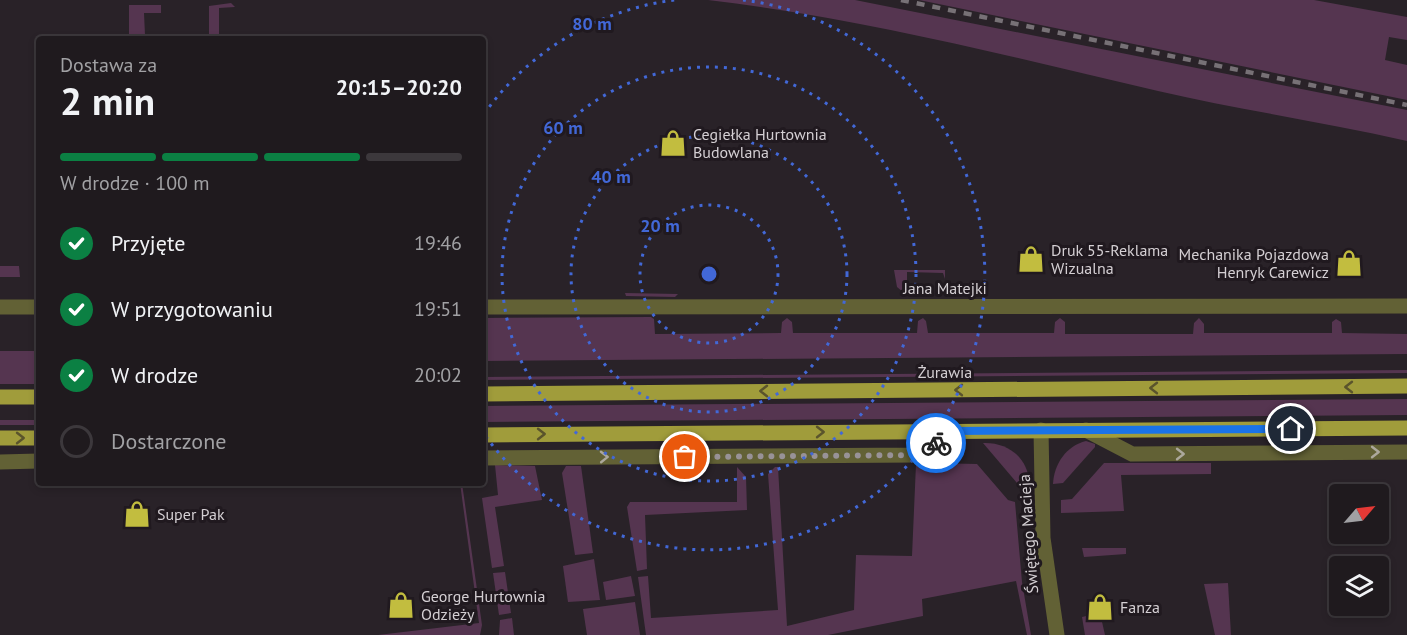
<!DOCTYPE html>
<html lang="pl">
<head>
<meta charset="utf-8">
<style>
	body { margin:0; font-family:"PT Sans",sans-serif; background:#272327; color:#f1f3f6; height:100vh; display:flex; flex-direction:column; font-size:22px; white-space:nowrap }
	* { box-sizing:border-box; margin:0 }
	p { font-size:20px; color:#a1a1a4 }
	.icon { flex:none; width:33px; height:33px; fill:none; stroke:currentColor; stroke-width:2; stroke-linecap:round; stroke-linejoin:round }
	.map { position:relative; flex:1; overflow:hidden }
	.sheet { position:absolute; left:36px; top:36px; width:450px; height:450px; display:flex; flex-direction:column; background:#1f1a1e; border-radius:6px; box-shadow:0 3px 9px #0003,0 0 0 2px #3c383c }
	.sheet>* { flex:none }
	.needle { width:39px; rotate:62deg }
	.fabs { position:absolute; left:1329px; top:484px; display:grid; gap:12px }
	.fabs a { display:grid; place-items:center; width:60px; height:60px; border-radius:6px; background:#1f1a1e; box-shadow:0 3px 9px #0003,0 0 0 2px #3c383c; font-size:30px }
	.pin { position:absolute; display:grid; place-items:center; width:51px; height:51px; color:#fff; margin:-26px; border:3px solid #fff; border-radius:50%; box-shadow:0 2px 6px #0007 }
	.courier { position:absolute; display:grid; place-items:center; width:60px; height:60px; margin:-30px; border:4px solid #1a73e8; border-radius:50%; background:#fff; color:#222; box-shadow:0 2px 8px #0007 }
	.overview em { font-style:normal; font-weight:800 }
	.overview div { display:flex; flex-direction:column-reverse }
	.overview { display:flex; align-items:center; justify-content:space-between; height:102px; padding:0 24px }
	h1 { font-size:39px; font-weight:800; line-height:45px }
	.bar { display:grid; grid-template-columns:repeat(4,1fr); gap:9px 6px; align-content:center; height:72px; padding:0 24px }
	.bar i { height:8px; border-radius:4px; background:#3c383c }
	.bar .on { background:#0b8043 }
	.bar p { grid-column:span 4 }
	ol { padding:0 24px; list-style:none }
	li { display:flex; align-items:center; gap:18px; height:66px }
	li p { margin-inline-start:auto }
	li .icon { padding:6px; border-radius:50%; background:#0b8043; color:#fff; stroke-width:4 }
	li:last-child { color:#a1a1a4 }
	li i { width:33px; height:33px; border:3px solid #3c383c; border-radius:50% }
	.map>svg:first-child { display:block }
	.green { fill:#553550 }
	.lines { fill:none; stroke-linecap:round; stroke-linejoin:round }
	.street { stroke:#626135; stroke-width:15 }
	.primary { stroke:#a09c3b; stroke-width:15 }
	.rail { stroke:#777176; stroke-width:4.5; stroke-dasharray:8 8; stroke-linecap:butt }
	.oneway { stroke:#5a542c }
	.oneway2 { stroke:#aca89c }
	.done { stroke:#989297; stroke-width:6; stroke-dasharray:0 10.8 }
	.route { stroke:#1a73e8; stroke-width:8 }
	.ring { fill:none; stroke:#4268d7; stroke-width:3; stroke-dasharray:3 6 }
	.labels { text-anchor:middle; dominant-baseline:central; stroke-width:6; stroke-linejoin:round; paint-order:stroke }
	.poi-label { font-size:16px; fill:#d4cfd3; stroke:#20191f; text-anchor:start }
	.street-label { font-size:16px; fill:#d4cfd3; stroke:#20191f }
	.centre { fill:#4268d7; stroke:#20191f; stroke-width:3 }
	.ring-label { font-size:18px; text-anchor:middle; font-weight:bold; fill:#4268d7; stroke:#20191f; stroke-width:6; stroke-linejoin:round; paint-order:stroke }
</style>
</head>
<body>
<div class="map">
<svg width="1407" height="635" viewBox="0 0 1407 635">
	<rect width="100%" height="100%" fill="#292228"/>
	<g class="green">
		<path d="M 708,0 L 855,0 L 1407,110 L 1407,141 C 1324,122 1240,110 1158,91 C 1008,56 861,18 708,0 Z"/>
		<path d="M 919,0 L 1314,0 L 1407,17 L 1407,40 L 1389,37 L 1385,60 L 1407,65 L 1407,100 Z"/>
		<path d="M 231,3 L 235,7 L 219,8 L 219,39 L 209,39 L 209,6 Z"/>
		<path d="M 129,5 L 161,5 L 161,13 L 144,13 L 145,35 L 137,35 L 137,39 L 129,39 Z"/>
		<path d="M 0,266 L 19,266 L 20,277 L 0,277 Z"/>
		<path d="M 894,270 L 945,270 L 945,279 L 943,273 L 907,272 L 907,289 L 903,292 L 897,287 Z"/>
		<path d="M 625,293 L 678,294 L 675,297 L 626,296 Z"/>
		<path d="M 651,317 L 654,319 L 655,334 L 781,333 L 782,322 L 787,318 L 792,322 L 793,333 L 917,333 L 918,321 L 923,318 L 926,321 L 928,333 L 1054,333 L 1055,322 L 1060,318 L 1065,322 L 1065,334 L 1193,334 L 1194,323 L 1199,318 L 1204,324 L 1204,333 L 1332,333 L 1332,322 L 1336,319 L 1341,322 L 1342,333 L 1407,334 L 1407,354 L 483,361 L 483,318 Z"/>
		<rect x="0" y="351" width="39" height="33"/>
		<path d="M 1407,370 L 1407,373 L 483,380 L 483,377 Z"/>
		<path d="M 1407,399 L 1407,415 L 483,422 L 483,406 Z"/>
		<rect x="0" y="420" width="39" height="5"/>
		<path d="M 1086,441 L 1095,444 L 1095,447 L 1063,483 L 1053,484 C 1054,464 1066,446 1086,441 Z"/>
		<path d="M 983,443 C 1008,442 1029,458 1029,484 L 1017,483 Z"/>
		<path d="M 928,463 L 977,464 L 1008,500 L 1015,502 L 1022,582 L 1031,635 L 1027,635 L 1016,581 L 922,599 L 923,616 L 828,635 L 646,635 L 638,577 L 648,576 L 651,618 L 778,610 L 768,474 L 775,467 L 778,467 L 787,626 L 854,610 L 856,555 L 912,556 L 916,464 Z"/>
		<path d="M 1104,463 L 1211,463 L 1211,474 L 1121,475 L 1124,511 L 1061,513 L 1061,500 L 1072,499 Z"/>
		<path d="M 495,465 L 535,466 L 542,500 L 495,507 L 504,566 L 492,568 L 482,498 L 498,495 Z"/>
		<path d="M 566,466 L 581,466 L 593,553 L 575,555 L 562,473 Z"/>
		<path d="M 737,467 L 746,477 L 747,510 L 645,515 L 647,569 L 637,571 L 627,507 L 630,502 L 737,502 Z"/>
		<path d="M 460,483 L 462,483 L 482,625 L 480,635 L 378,635 L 479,623 Z"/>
		<path d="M 1082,548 L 1126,548 L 1126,554 L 1084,557 Z"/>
		<path d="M 594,559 L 600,600 L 568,602 L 563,566 Z"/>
		<path d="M 505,572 L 511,613 L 499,615 L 493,573 Z"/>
		<path d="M 631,576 L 635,596 L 606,600 L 603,582 Z"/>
		<path d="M 1228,583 L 1231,635 L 1215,635 L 1204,584 Z"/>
		<path d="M 635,602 L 640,635 L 587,635 L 583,609 Z"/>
		<path d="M 1100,613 L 1105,635 L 1085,635 L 1082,617 Z"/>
		<path d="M 512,618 L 514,635 L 499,635 L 500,620 Z"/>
	</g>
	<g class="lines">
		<g class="street">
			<path d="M 0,307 L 39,307"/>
			<path d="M 483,307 L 1407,306"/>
			<path d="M 1041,430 L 1043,538 L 1057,635"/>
			<path d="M 1086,430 L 1132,454 L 1407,452"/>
			<path d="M 483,458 L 918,455 L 952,431"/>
			<path d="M 0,462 L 39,461"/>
		</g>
		<g class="primary">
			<path d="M 483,394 L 1407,386"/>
			<path d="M 0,397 L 39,397"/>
			<path d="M 483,435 L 1407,428"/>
			<path d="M 0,438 L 39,438"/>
		</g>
		<path class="rail" d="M 901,0 L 1407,105"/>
	</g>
	<defs><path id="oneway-chevron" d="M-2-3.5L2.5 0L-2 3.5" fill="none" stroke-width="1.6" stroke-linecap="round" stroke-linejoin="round" transform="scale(1.5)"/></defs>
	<g class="oneway">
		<use href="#oneway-chevron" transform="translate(1349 387) rotate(180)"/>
		<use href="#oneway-chevron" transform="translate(1154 388) rotate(180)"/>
		<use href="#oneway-chevron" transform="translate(959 390) rotate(180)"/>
		<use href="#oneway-chevron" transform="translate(764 391) rotate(180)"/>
		<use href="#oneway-chevron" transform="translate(820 432)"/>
		<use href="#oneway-chevron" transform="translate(541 434)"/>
		<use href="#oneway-chevron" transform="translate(20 438)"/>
	</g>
	<g class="oneway2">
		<use href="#oneway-chevron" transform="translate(1375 452)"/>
		<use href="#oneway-chevron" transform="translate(1180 454)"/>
		<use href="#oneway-chevron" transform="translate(604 457) rotate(-1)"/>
	</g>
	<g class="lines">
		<path class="done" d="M 685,457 L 918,455 L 936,443"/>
		<path class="route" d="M 936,443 L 952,431 L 1291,429"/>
	</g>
	<g class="ring">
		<circle cx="709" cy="274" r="69"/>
		<circle cx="709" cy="274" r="138"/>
		<circle cx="709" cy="274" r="207"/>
		<path d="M484 114A276 276 0 0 1 675 0M743 0A276 276 0 1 1 484 434"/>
	</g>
	<defs>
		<symbol id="shop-bare" viewBox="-9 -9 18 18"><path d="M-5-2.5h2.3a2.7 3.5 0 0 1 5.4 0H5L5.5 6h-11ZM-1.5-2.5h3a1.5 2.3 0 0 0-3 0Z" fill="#c2bd3f" stroke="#20191f" stroke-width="2.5" paint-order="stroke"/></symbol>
	</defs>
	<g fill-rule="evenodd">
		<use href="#shop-bare" x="654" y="124" width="38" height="38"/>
		<use href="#shop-bare" x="1012" y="240" width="38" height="38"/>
		<use href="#shop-bare" x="1330" y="244" width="38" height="38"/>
		<use href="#shop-bare" x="118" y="495" width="38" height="38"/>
		<use href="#shop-bare" x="382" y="586" width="38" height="38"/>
		<use href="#shop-bare" x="1081" y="588" width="38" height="38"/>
	</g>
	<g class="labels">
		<g class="poi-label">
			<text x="693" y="134">Cegiełka Hurtownia<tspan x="693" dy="18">Budowlana</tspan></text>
			<text x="1051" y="250">Druk 55-Reklama<tspan x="1051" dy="18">Wizualna</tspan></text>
			<text x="1329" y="254" text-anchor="end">Mechanika Pojazdowa<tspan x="1329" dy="18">Henryk Carewicz</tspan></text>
			<text x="157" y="514">Super Pak</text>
			<text x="421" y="596">George Hurtownia<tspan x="421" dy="18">Odzieży</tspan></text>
			<text x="1120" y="607">Fanza</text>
		</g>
		<g class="street-label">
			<text x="945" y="288">Jana Matejki</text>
			<text x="945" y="372">Żurawia</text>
			<text transform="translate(1028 534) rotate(-94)">Świętego Macieja</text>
		</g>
	</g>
	<circle cx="709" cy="274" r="9" class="centre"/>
	<g class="ring-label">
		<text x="592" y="30">80 m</text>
		<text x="563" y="134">60 m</text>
		<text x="611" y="183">40 m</text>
		<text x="660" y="232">20 m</text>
	</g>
</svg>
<div class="fabs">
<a><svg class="needle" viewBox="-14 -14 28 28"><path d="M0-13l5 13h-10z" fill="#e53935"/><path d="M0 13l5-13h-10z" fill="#a1a1a4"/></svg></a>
<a><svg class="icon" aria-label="layers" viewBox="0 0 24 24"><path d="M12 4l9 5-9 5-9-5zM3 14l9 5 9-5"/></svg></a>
</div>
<div class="pin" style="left:685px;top:457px;background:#ea580c"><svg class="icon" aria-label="bag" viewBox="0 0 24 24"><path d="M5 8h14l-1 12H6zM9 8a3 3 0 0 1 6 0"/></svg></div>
<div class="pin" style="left:1291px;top:429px;background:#1f2937"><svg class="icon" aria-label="home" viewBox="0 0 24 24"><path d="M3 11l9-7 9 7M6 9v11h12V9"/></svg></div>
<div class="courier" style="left:936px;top:443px"><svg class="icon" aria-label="bike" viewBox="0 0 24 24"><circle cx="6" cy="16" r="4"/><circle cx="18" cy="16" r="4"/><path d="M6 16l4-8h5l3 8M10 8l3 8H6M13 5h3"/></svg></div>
<section class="sheet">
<div class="overview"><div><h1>2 min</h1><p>Dostawa za</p></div><em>20:15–20:20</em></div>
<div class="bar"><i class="on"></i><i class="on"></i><i class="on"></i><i></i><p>W drodze · 100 m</p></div>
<ol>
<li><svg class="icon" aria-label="check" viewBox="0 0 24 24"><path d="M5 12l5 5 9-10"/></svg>Przyjęte<p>19:46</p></li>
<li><svg class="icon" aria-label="check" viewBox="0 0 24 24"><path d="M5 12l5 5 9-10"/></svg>W przygotowaniu<p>19:51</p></li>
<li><svg class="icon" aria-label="check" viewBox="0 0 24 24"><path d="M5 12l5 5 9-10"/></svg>W drodze<p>20:02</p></li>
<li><i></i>Dostarczone</li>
</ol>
</section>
</div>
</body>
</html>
